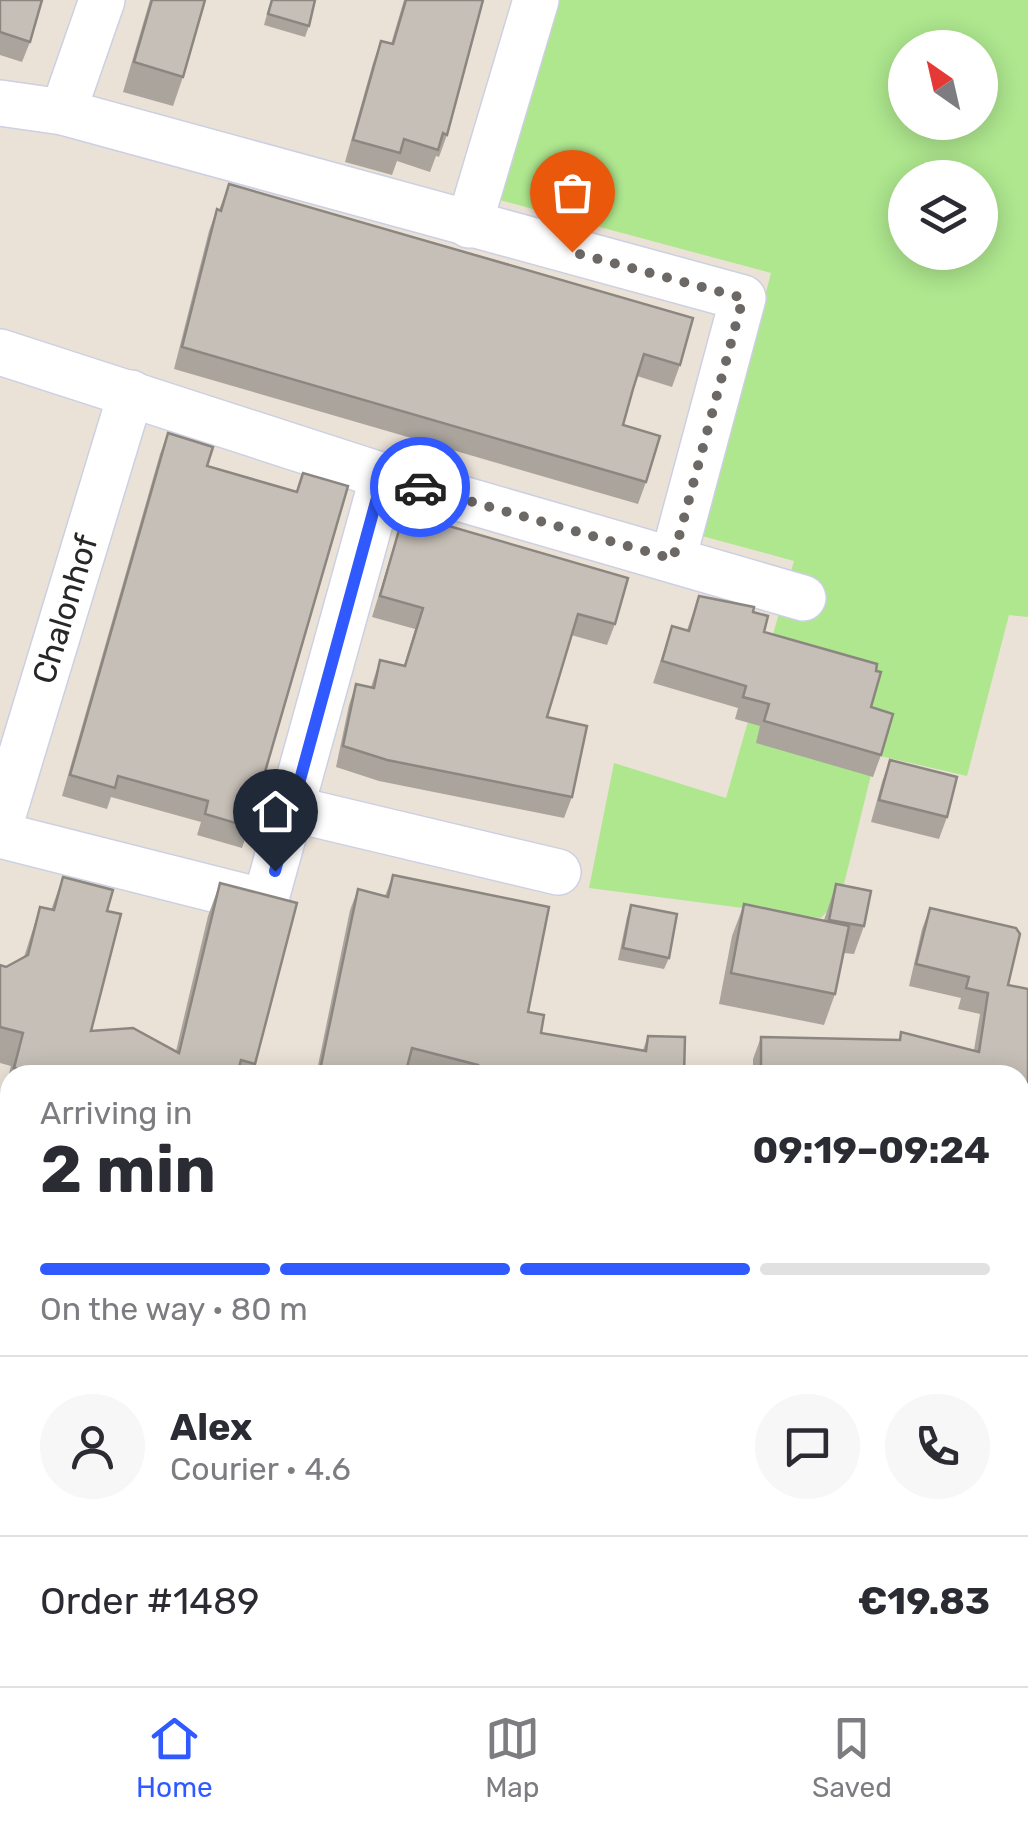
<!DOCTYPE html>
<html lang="en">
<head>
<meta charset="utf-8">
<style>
	body { margin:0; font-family:Rubik,sans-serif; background:#f7f7f7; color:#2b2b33; height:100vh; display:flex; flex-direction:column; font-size:38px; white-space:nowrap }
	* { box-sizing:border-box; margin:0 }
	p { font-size:32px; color:#7c7c81 }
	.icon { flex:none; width:55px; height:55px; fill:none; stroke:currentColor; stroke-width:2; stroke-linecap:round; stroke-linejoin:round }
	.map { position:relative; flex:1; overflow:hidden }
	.drawer { position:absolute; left:0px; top:1065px; width:1030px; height:622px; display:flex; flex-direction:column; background:#fff; border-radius:30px 30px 0 0; box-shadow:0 5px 25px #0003 }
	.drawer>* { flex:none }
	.needle { width:65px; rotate:326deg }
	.fabs { position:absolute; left:888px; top:30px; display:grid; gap:20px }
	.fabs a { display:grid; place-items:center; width:110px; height:110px; border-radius:50%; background:#fff; box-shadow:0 5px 25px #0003; font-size:50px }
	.pin { position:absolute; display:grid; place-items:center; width:85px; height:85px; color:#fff; margin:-102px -42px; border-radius:50% 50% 50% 0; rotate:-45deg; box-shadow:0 0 10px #0007 }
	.pin .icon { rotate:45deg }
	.courier { position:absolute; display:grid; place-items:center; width:100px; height:100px; margin:-50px; border:8px solid #305aff; border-radius:50%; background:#fff; color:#222; box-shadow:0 2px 12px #0007 }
	.head em { font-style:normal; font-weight:700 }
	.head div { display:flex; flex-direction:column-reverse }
	.head { display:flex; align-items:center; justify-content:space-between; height:170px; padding:0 40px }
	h1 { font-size:65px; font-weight:700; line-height:75px }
	.bar { display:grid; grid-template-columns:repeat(4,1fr); gap:15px 10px; align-content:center; height:120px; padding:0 40px }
	.bar i { height:12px; border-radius:8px; background:#e1e1e2 }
	.bar .selected { background:#305aff }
	.bar p { grid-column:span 4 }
	.line { display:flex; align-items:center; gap:25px; padding:0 40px; border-top:2px solid #e1e1e2 }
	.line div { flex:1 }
	.round { display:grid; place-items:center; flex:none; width:105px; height:105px; border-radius:52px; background:#f7f7f7 }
	.dock { display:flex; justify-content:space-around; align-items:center; height:140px; border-top:2px solid #e1e1e2; background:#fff; font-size:28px; color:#7c7c81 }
	.dock a { display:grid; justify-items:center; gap:5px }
	.dock .selected { color:#305aff }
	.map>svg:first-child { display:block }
	.grass { fill:#aee78e; fill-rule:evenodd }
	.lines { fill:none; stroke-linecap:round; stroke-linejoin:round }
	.minor-casing { stroke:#ccd0e2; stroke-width:48 }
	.tertiary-casing { stroke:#ccd0e2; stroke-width:58 }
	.minor { stroke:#fff; stroke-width:45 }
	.tertiary { stroke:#fff; stroke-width:55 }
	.wall { fill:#aaa49d }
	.building { fill:#c6bfb7; stroke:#8b8680; stroke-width:2.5 }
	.done { stroke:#6c6865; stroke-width:10; stroke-dasharray:0 18 }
	.route { stroke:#305aff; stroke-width:12 }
	.labels { text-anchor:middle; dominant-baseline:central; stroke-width:8; stroke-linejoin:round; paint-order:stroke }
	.street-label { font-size:32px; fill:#272727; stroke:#fff }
</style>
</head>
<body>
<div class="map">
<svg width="1028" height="1686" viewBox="0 0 1028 1686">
	<rect width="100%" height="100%" fill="#ebe2d7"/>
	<path class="grass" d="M 553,0 L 1028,0 L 1028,617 L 1009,615 L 967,776 L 876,755 L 841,896 L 821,918 L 589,888 L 614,763 L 726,798 L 794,561 L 702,536 L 771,273 L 492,198 ZM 905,48 L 980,48 L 980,122 L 905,122 ZM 905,178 L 980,178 L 980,252 L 905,252 Z"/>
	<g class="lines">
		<defs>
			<g id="minor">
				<path d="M 0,103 L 63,112 L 743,298 L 673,559"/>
				<path d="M 63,112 L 102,0"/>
				<path d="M 469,225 L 536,0"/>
				<path d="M 0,352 L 383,476 L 803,598"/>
				<path d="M 293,809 L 558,872"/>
				<path d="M 0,825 L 131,393"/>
				<path d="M 0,835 L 265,902 L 383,476"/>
				<path d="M 46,1678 L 46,1686"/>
				<path d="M 421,1686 L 423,1678"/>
			</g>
			<g id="tertiary">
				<path d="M 1020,1207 L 1028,1207"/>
				<path d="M 0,1248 L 10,1247"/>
			</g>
		</defs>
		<use href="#minor" class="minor-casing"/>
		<use href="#tertiary" class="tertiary-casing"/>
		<use href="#minor" class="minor"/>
		<use href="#tertiary" class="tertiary"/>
	</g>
	<g class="wall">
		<path d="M 0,0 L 30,42 L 22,62 L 0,55 Z"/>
		<path d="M 150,0 L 205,0 L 183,77 L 173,106 L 123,92 Z"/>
		<path d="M 271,0 L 309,26 L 305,37 L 264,25 Z"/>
		<path d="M 404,0 L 483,0 L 447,135 L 439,157 L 436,156 L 430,172 L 397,161 L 392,175 L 345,162 L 373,63 L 381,41 L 391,44 Z"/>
		<path d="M 229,184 L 680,365 L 672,387 L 637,376 L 623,425 L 646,482 L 638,504 L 174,369 L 209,231 L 217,209 L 219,210 Z"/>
		<path d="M 168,433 L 207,466 L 296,492 L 303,473 L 249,827 L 242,848 L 197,835 L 201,822 L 111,797 L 107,809 L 62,796 L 160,454 Z"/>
		<path d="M 404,513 L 615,624 L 607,645 L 571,635 L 547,717 L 572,797 L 564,818 L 379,781 L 336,767 L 349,705 L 356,684 L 371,687 L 380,660 L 404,665 L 415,629 L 372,617 Z"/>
		<path d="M 699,596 L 753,612 L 764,632 L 871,707 L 881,755 L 873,777 L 756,743 L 760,726 L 735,719 L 738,708 L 653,683 L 672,626 L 687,630 Z"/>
		<path d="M 890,760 L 947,817 L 939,839 L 871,822 L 882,782 Z"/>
		<path d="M 393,875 L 528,1012 L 541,1033 L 643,1050 L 648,1036 L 684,1075 L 428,1075 L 407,1070 L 405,1075 L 316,1075 L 350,910 L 358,889 L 385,896 Z"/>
		<path d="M 63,877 L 107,911 L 91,1031 L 176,1051 L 208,916 L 220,883 L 255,1064 L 251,1075 L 10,1075 L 10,1103 L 2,1100 L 11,1066 L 0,1063 L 0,965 L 6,967 L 24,957 L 40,907 L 51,910 Z"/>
		<path d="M 836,884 L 864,926 L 854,954 L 844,953 L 835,994 L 824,1025 L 719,1004 L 732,936 L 744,904 L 824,920 Z"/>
		<path d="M 631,905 L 669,958 L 664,969 L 618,960 L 627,917 Z"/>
		<path d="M 930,908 L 1008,985 L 1028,989 L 1028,1131 L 1020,1129 L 1020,1075 L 753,1075 L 753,1059 L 761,1037 L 899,1040 L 901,1032 L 974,1050 L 980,1014 L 958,1009 L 961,998 L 909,986 L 922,929 Z"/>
	</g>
	<g class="building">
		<path d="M 0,0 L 42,0 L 30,42 L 0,32 Z"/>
		<path d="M 152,0 L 205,0 L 183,77 L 134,62 Z"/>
		<path d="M 272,0 L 315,0 L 309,26 L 268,14 Z"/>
		<path d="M 406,0 L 483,0 L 447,135 L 443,133 L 438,150 L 404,139 L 400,153 L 353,140 L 381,41 L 393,44 Z"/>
		<path d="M 229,184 L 693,318 L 680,365 L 644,354 L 633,389 L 623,425 L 660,436 L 646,482 L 182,347 L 217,209 L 221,211 Z"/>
		<path d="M 168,433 L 213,447 L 207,466 L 297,492 L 303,473 L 348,486 L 249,827 L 205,814 L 208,801 L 118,776 L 115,788 L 70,775 Z"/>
		<path d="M 404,513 L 628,578 L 615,624 L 578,614 L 547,717 L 587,726 L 572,797 L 387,760 L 343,746 L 356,684 L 374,688 L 380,660 L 405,666 L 423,608 L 380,596 Z"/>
		<path d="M 699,596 L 754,607 L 753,612 L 768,616 L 764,632 L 877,664 L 876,671 L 881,672 L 871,707 L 893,714 L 881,755 L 764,721 L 769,704 L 743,697 L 746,686 L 662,661 L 672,626 L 689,631 Z"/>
		<path d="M 890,760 L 957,777 L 947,817 L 879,800 Z"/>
		<path d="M 393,875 L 549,907 L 528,1012 L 544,1015 L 541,1033 L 646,1051 L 648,1036 L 685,1037 L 684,1075 L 476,1075 L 478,1065 L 412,1048 L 405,1075 L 319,1075 L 358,889 L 388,897 Z"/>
		<path d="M 63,877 L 113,890 L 107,911 L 121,914 L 91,1031 L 133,1028 L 179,1053 L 220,883 L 297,903 L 255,1064 L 241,1060 L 237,1075 L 43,1075 L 14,1068 L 23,1033 L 0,1027 L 0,965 L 6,967 L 28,955 L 40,907 L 54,910 Z"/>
		<path d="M 836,884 L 871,891 L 864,926 L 829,920 Z"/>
		<path d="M 744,904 L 849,926 L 835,994 L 731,973 Z"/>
		<path d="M 631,905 L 677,914 L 669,958 L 623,948 Z"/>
		<path d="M 930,908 L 1016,928 L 1020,934 L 1008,985 L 1028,989 L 1028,1108 L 1020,1106 L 1020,1075 L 761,1075 L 761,1037 L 900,1040 L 901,1032 L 979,1052 L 988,993 L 966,988 L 969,977 L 916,964 Z"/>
		<path d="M 1020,1336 L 1025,1341 L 1020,1358 Z"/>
		<path d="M 1020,1614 L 1028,1616 L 1028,1686 L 950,1686 L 952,1678 L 1020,1678 Z"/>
		<path d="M 267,1678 L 406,1678 L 411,1685 L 413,1686 L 265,1686 Z"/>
		<path d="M 450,1678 L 812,1678 L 809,1686 L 444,1686 L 448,1683 Z"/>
	</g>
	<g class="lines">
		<path class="done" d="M 420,487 L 673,559 L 743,298 L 572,252"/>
		<path class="route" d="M 275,871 L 383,476 L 420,487"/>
	</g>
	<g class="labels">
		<g class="street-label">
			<text transform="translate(65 609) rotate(-73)">Chalonhof</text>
		</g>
	</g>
</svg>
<div class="fabs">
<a><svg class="needle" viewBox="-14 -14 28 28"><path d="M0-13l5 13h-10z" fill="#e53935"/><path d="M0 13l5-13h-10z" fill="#7c7c81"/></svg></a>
<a><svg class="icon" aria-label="layers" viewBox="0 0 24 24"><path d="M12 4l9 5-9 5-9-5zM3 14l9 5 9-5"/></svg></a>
</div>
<div class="pin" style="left:572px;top:252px;background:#ea580c"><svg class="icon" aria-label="bag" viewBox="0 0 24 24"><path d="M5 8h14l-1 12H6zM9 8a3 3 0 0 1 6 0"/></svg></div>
<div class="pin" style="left:275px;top:871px;background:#1f2937"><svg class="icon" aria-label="home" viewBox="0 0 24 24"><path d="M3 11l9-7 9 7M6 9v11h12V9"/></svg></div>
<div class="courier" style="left:420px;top:487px"><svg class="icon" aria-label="car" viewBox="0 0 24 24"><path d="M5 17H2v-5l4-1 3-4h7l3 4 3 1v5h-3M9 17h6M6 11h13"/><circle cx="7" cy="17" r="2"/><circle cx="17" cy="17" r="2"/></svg></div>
<section class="drawer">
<div class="head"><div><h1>2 min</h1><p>Arriving in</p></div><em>09:19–09:24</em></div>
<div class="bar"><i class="selected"></i><i class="selected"></i><i class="selected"></i><i></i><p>On the way · 80 m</p></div>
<div class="line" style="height:180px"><a class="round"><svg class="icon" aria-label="person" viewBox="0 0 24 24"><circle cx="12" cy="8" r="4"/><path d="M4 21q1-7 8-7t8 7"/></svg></a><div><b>Alex</b><p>Courier · 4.6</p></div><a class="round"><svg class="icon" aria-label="chat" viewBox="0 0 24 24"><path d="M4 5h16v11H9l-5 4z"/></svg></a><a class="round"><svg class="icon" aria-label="phone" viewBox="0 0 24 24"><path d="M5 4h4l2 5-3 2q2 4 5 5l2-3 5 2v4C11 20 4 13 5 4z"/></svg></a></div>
<div class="line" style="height:130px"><div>Order #1489</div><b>€19.83</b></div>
</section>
</div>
<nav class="dock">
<a class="selected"><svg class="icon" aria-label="home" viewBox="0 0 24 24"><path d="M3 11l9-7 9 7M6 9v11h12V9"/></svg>Home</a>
<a><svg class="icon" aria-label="map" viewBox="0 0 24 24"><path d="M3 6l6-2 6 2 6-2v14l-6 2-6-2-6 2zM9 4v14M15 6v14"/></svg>Map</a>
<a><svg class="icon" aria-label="saved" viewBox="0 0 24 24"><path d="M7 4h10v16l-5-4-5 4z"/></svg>Saved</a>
</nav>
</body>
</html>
